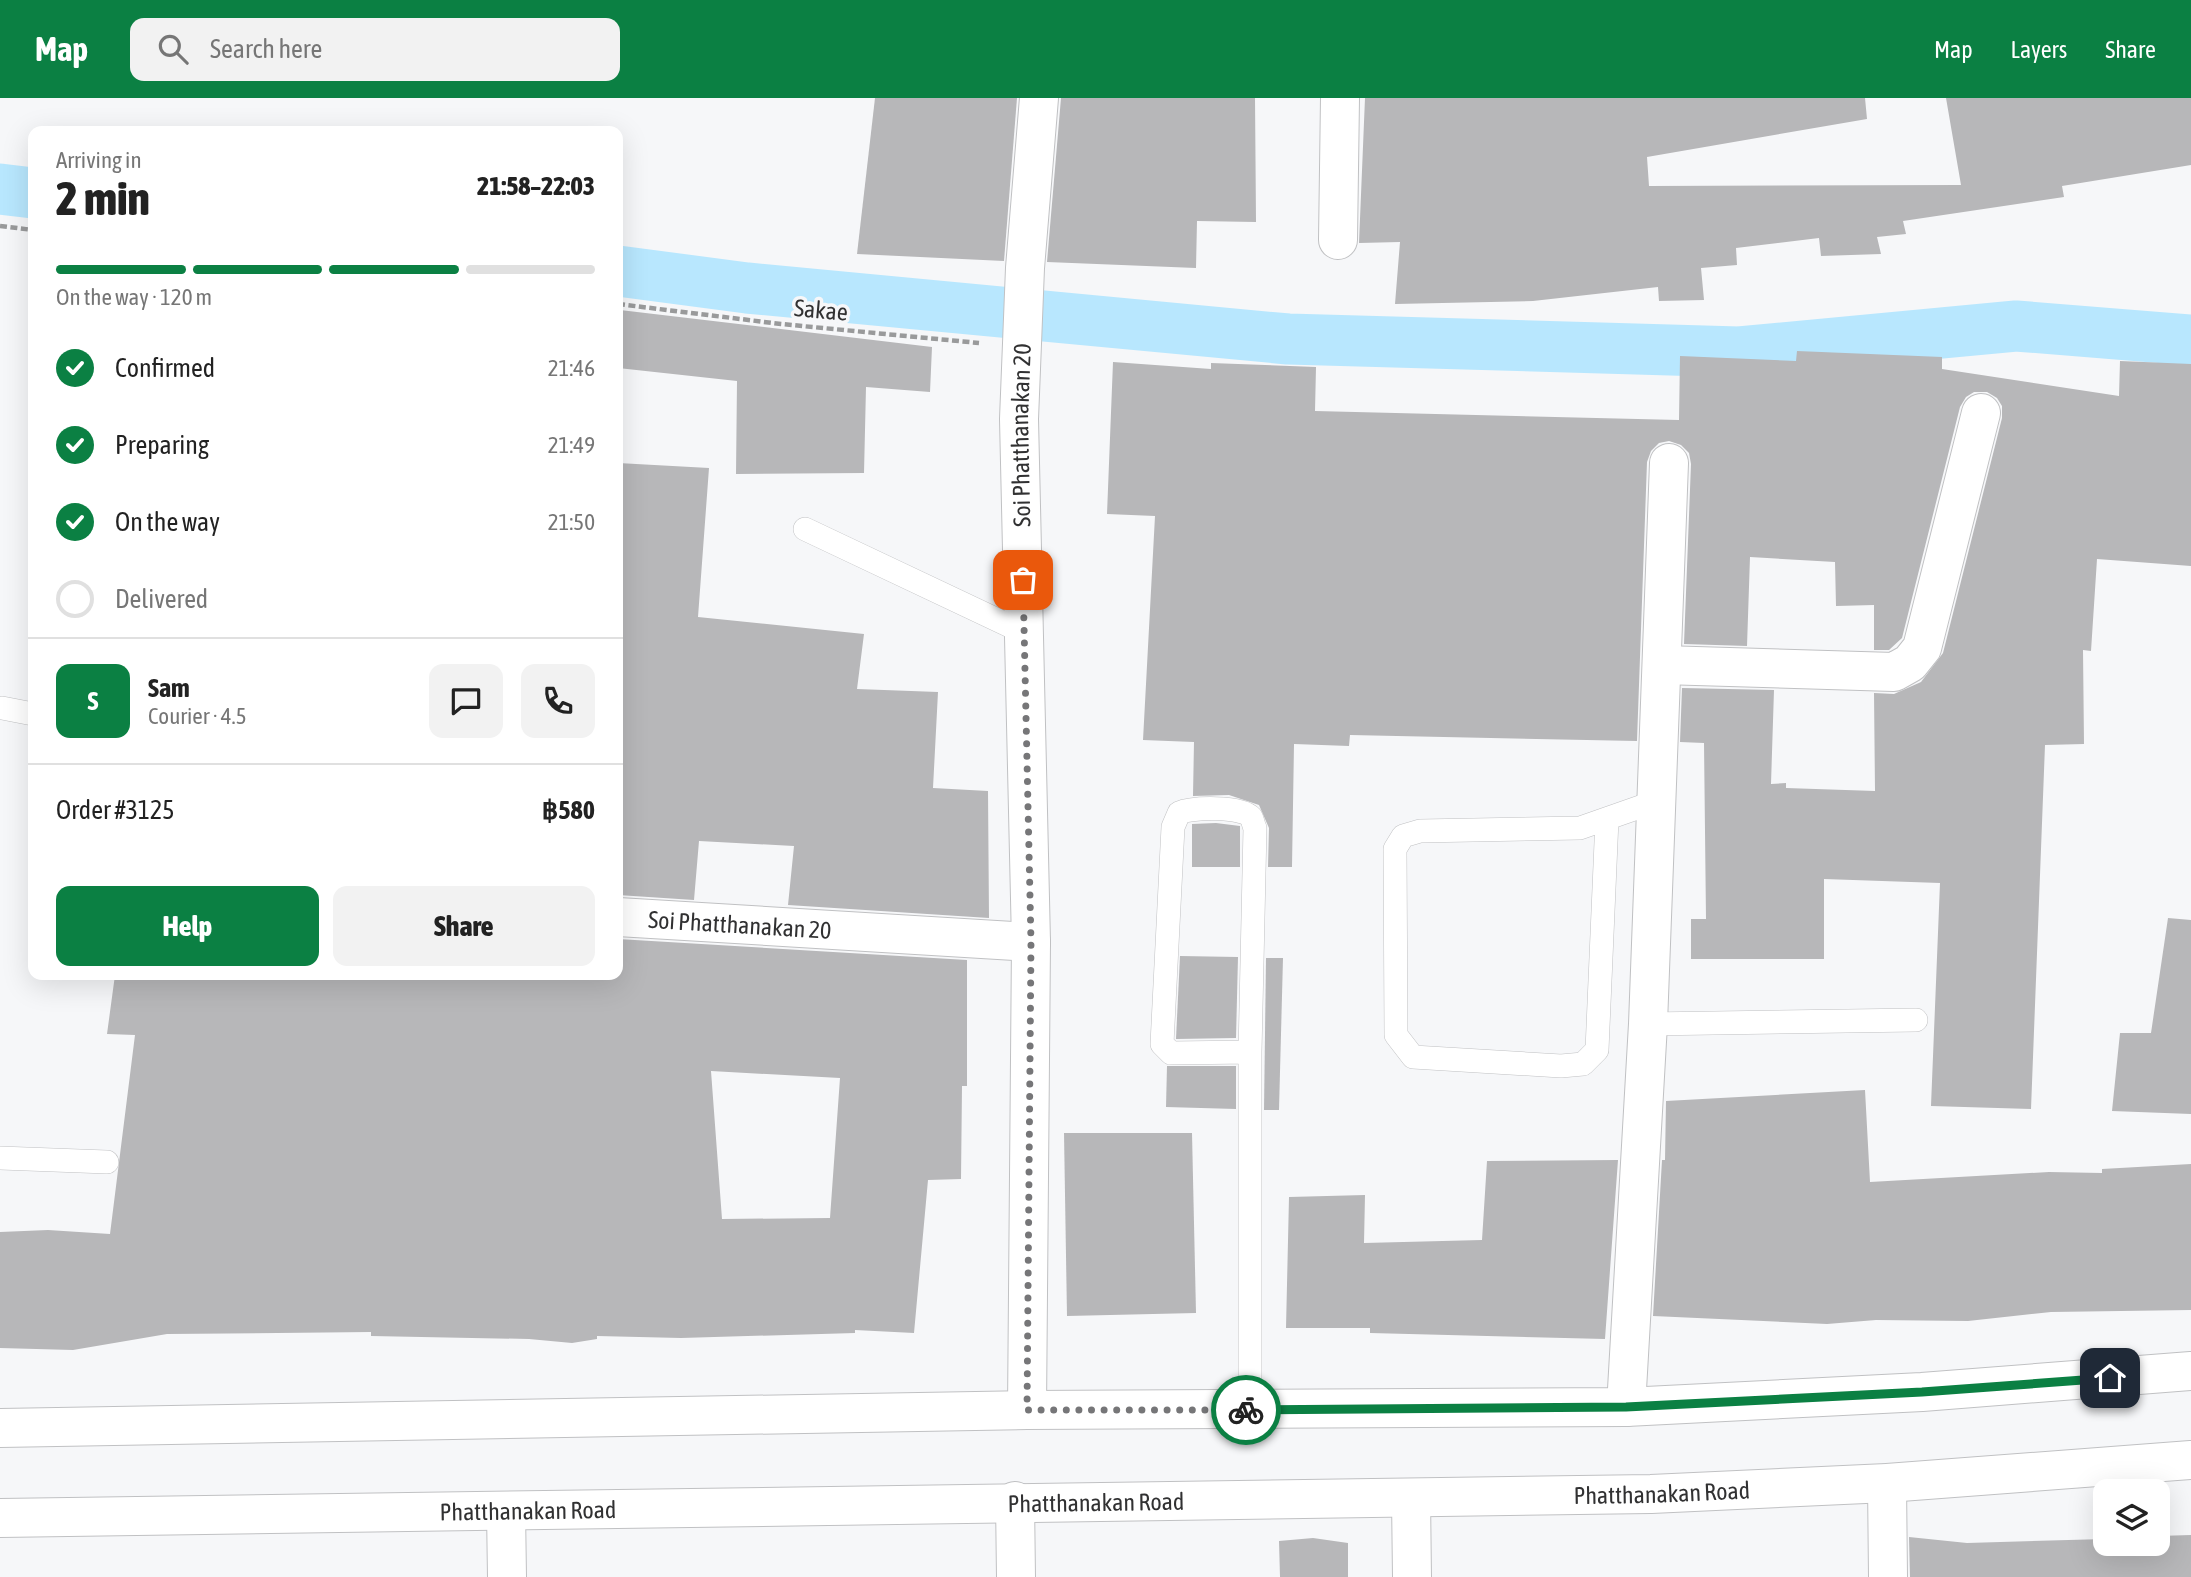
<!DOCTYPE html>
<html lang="en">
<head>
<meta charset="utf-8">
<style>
	body { margin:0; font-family:"Asap Condensed",sans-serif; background:#f2f2f2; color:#222; height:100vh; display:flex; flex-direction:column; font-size:26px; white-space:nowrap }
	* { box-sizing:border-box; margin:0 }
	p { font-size:23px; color:#767676 }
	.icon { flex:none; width:38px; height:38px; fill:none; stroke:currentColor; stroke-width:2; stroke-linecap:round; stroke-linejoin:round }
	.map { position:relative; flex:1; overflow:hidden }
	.sheet { position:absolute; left:28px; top:28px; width:595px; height:854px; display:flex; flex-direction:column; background:#fff; border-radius:14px; box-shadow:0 7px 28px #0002 }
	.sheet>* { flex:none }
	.buttons { position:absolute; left:2093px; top:1381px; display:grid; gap:14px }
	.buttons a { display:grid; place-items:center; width:77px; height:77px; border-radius:14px; background:#fff; box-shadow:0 7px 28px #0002; font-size:35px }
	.pin { position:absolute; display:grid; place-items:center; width:60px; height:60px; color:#fff; margin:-30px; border-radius:14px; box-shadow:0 4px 10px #0006 }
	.courier { position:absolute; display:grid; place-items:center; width:70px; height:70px; margin:-35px; border:5px solid #0b8043; border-radius:50%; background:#fff; color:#222; box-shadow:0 2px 9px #0007 }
	.head em { font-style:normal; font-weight:800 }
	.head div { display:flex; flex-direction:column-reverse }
	.head { display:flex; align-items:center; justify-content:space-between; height:119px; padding:0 28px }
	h1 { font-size:46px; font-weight:800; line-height:52px }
	.bar { display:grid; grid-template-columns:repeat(4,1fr); gap:10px 7px; align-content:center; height:84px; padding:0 28px }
	.bar i { height:9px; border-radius:5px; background:#e0e0e0 }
	.bar .on { background:#0b8043 }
	.bar p { grid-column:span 4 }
	.line { display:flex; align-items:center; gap:18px; padding:0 28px; border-top:2px solid #e0e0e0 }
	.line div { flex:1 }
	.round { display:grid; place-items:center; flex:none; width:74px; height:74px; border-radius:14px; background:#f2f2f2 }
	ol { padding:0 28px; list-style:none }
	li { display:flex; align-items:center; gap:21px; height:77px }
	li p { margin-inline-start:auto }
	li .icon { padding:7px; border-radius:50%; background:#0b8043; color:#fff; stroke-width:4 }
	li:last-child { color:#767676 }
	li i { width:38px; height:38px; border:4px solid #e0e0e0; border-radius:50% }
	.primary-button { display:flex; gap:14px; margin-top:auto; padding:14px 28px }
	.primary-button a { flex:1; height:80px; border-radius:14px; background:#0b8043; color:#fff; font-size:28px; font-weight:800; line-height:80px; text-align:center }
	.primary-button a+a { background:#f2f2f2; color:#222 }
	header { display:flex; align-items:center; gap:42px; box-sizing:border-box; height:98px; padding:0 35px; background:#0b8043; color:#fff }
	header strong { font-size:33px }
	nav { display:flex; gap:38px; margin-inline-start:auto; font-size:24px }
	.search { width:490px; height:63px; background:#f2f2f2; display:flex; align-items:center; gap:18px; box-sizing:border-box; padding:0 24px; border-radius:14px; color:#767676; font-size:26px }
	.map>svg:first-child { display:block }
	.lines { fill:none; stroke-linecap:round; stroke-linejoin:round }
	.canal { stroke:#b8e7fe; stroke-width:51 }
	.building { fill:#b7b7b9; fill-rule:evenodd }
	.lane-casing { stroke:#c0c1c3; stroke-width:24 }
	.street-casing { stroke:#c0c1c3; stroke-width:40 }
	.secondary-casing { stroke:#c0c1c3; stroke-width:40 }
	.path { stroke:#999a9b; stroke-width:4.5; stroke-dasharray:7 3.5; stroke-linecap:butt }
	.lane { stroke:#fff; stroke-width:23 }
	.street { stroke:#fff; stroke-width:38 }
	.secondary { stroke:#fff; stroke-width:38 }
	.done { stroke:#767678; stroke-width:7; stroke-dasharray:0 12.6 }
	.route { stroke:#0b8043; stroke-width:9 }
	.labels { text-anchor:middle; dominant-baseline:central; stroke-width:7; stroke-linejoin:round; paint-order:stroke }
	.street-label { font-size:24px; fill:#313132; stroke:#f6f7f9 }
</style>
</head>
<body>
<header>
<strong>Map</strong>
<div class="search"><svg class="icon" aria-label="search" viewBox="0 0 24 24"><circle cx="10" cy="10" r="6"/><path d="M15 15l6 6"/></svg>Search here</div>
<nav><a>Map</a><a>Layers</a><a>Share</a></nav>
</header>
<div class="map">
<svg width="2191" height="1479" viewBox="0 0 2191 1479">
	<rect width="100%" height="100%" fill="#f6f7f9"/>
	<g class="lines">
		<g class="canal">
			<path d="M 0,91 L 33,95"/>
			<path d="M 618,173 L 747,190 L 1288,241 L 1739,254 L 2016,228 L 2191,242"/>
		</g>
	</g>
	<g class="building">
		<path d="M 875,0 L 1017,0 L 1004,163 L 857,156 Z"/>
		<path d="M 1061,0 L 1255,0 L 1256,124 L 1197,123 L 1196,170 L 1047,164 Z"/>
		<path d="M 1365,0 L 1865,0 L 1867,21 L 1647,59 L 1649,88 L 1961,87 L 1946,0 L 2191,0 L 2191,67 L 2062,88 L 2064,99 L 1903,123 L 1906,136 L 1877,139 L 1881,156 L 1821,158 L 1819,140 L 1736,150 L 1737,167 L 1701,170 L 1704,202 L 1659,203 L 1658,189 L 1533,203 L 1395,206 L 1400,144 L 1359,145 Z"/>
		<path d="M 620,212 L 932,249 L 930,294 L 866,289 L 864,375 L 736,376 L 737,283 L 618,270 Z"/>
		<path d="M 1797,253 L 1942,259 L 1942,271 L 2119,298 L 2120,263 L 2191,266 L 2191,468 L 2097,461 L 2091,553 L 2083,552 L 2084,646 L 2045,647 L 2031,1011 L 1931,1008 L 1940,785 L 1824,781 L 1824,861 L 1691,861 L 1691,821 L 1706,821 L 1704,645 L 1680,644 L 1682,590 L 1774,592 L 1771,686 L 1786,685 L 1786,690 L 1875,693 L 1874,595 L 1894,596 L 1921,584 L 1943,555 L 2002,320 L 2002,308 L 1997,300 L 1987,294 L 1974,294 L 1966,299 L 1960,309 L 1902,540 L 1889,552 L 1874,552 L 1874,507 L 1836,508 L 1835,464 L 1750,459 L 1747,548 L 1684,546 L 1691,366 L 1689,355 L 1681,347 L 1669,343 L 1659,345 L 1651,353 L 1647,364 L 1637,643 L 1350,637 L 1349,648 L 1294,646 L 1292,769 L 1268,769 L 1269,730 L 1259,707 L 1229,697 L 1193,698 L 1194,644 L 1143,642 L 1155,418 L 1107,416 L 1113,264 L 1211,271 L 1211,265 L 1316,269 L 1315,313 L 1679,322 L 1680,258 L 1796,263 Z"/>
		<path d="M 618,365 L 709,370 L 698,519 L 864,536 L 857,591 L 938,594 L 933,690 L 988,693 L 989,820 L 788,807 L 794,748 L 699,743 L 694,802 L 618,797 Z"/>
		<path d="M 1216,725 L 1240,728 L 1240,769 L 1192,769 L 1192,726 Z"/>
		<path d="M 2168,820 L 2191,822 L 2191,1016 L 2112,1013 L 2120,935 L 2151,935 Z"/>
		<path d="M 618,841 L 967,862 L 967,988 L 962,988 L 961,1081 L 928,1082 L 914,1235 L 855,1232 L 855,1235 L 681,1240 L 597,1238 L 597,1241 L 572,1245 L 529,1241 L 371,1238 L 371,1234 L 167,1236 L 73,1252 L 0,1250 L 0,1134 L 48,1132 L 110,1136 L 135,937 L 107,936 L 115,877 L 618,877 ZM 711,973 L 840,980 L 830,1120 L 722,1121 Z"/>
		<path d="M 1180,858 L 1238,859 L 1236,940 L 1176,941 Z"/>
		<path d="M 1266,860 L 1283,860 L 1279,1012 L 1264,1012 Z"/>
		<path d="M 1167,968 L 1236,968 L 1236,1011 L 1166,1009 Z"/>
		<path d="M 1865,992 L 1870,1084 L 2049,1074 L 2102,1075 L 2102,1071 L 2191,1066 L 2191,1212 L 2051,1214 L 1968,1223 L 1876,1222 L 1827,1226 L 1653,1218 L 1662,1062 L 1665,1062 L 1666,1003 Z"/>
		<path d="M 1064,1035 L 1192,1035 L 1196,1215 L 1067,1218 Z"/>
		<path d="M 1618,1062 L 1605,1241 L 1370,1235 L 1370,1230 L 1286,1230 L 1289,1099 L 1365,1097 L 1364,1145 L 1482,1142 L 1487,1063 Z"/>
		<path d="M 2191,1437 L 2191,1479 L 1910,1479 L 1909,1439 L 1967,1445 L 2105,1441 L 2105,1446 L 2158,1446 L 2158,1438 Z"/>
		<path d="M 1313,1440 L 1348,1445 L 1348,1479 L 1280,1479 L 1279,1443 Z"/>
	</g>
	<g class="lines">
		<defs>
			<g id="lane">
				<path d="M 805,431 L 1025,535"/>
				<path d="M 2,610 L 33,616"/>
				<path d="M 1607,721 L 1597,952 L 1583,966 L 1561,968 L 1413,959 L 1396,937 L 1395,751 L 1403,738 L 1420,733 L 1580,730 L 1657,703"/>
				<path d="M 1648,926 L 1916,922"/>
				<path d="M 1250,954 L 1171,955 L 1162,946 L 1173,729 L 1179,715 C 1192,709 1241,708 1251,719 C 1253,722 1253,726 1255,730 L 1250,954 L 1250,1313"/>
				<path d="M 0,1060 L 107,1064"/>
			</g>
			<g id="street">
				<path d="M 1338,142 L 1340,0"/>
				<path d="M 1662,567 L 1894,574 L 1910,565 L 1922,550 L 1981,315"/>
				<path id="s1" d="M 618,819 L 1031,844"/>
				<path d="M 1626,1309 L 1648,926 L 1669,365"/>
				<path d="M 1887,1385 L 1888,1479"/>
				<path d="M 1411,1400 L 1412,1479"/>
				<path d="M 1015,1403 L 1016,1479"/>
				<path d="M 506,1413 L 507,1479"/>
			</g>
			<g id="secondary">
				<path id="s2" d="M 1027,1312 L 1031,844 L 1019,321 L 1025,170 L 1039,0"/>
				<path d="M 0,1330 L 1027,1312 L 1626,1309 L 1922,1294 L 2191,1273"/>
				<path id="s3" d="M 0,1420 L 1651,1396 L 1887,1385 L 2191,1362"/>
			</g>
		</defs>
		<use href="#lane" class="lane-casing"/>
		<use href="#street" class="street-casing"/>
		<use href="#secondary" class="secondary-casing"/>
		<g class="path">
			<path d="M 0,128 L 33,132"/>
			<path d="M 618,206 L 781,226 L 979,245"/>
		</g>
		<use href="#lane" class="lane"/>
		<use href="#street" class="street"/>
		<use href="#secondary" class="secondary"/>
	</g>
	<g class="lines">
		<path class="done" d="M 1023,482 L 1031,844 L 1027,1312 L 1246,1312"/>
		<path class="route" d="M 1246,1312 L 1626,1309 L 1922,1294 L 2110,1280"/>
	</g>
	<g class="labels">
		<g class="street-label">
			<text transform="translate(821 212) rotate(5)">Sakae</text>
			<text stroke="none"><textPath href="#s2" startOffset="975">Soi Phatthanakan 20</textPath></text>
			<text stroke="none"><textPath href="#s1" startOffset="122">Soi Phatthanakan 20</textPath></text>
			<text stroke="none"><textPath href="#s3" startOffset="1662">Phatthanakan Road</textPath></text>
			<text stroke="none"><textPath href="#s3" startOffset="1096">Phatthanakan Road</textPath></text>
			<text stroke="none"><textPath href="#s3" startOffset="528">Phatthanakan Road</textPath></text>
		</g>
	</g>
</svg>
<div class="buttons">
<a><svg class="icon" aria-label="layers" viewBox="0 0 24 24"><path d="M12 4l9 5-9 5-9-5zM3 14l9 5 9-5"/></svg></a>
</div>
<div class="pin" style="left:1023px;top:482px;background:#ea580c"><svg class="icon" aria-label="bag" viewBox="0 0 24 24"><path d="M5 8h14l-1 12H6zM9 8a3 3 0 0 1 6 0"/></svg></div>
<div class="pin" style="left:2110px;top:1280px;background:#1f2937"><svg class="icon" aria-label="home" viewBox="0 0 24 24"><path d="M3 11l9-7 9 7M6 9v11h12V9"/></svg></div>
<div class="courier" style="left:1246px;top:1312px"><svg class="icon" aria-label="bike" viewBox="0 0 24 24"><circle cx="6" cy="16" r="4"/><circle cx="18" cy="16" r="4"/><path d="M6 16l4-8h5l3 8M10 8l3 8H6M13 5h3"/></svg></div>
<section class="sheet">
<div class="head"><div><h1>2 min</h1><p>Arriving in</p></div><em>21:58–22:03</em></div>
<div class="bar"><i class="on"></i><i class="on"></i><i class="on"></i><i></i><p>On the way · 120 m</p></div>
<ol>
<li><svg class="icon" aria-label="check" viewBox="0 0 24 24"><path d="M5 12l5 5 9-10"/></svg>Confirmed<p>21:46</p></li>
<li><svg class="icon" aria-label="check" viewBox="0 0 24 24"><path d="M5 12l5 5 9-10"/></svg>Preparing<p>21:49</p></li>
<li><svg class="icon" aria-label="check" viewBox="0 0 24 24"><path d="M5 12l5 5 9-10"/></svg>On the way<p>21:50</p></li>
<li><i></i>Delivered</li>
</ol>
<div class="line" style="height:126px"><b class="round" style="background:#0b8043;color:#fff">S</b><div><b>Sam</b><p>Courier · 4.5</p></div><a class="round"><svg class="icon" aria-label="chat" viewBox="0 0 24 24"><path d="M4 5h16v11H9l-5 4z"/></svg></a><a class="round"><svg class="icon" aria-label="phone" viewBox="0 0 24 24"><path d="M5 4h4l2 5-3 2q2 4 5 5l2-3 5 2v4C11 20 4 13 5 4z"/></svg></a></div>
<div class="line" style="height:91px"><div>Order #3125</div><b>฿580</b></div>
<div class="primary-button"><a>Help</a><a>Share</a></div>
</section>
</div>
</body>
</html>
